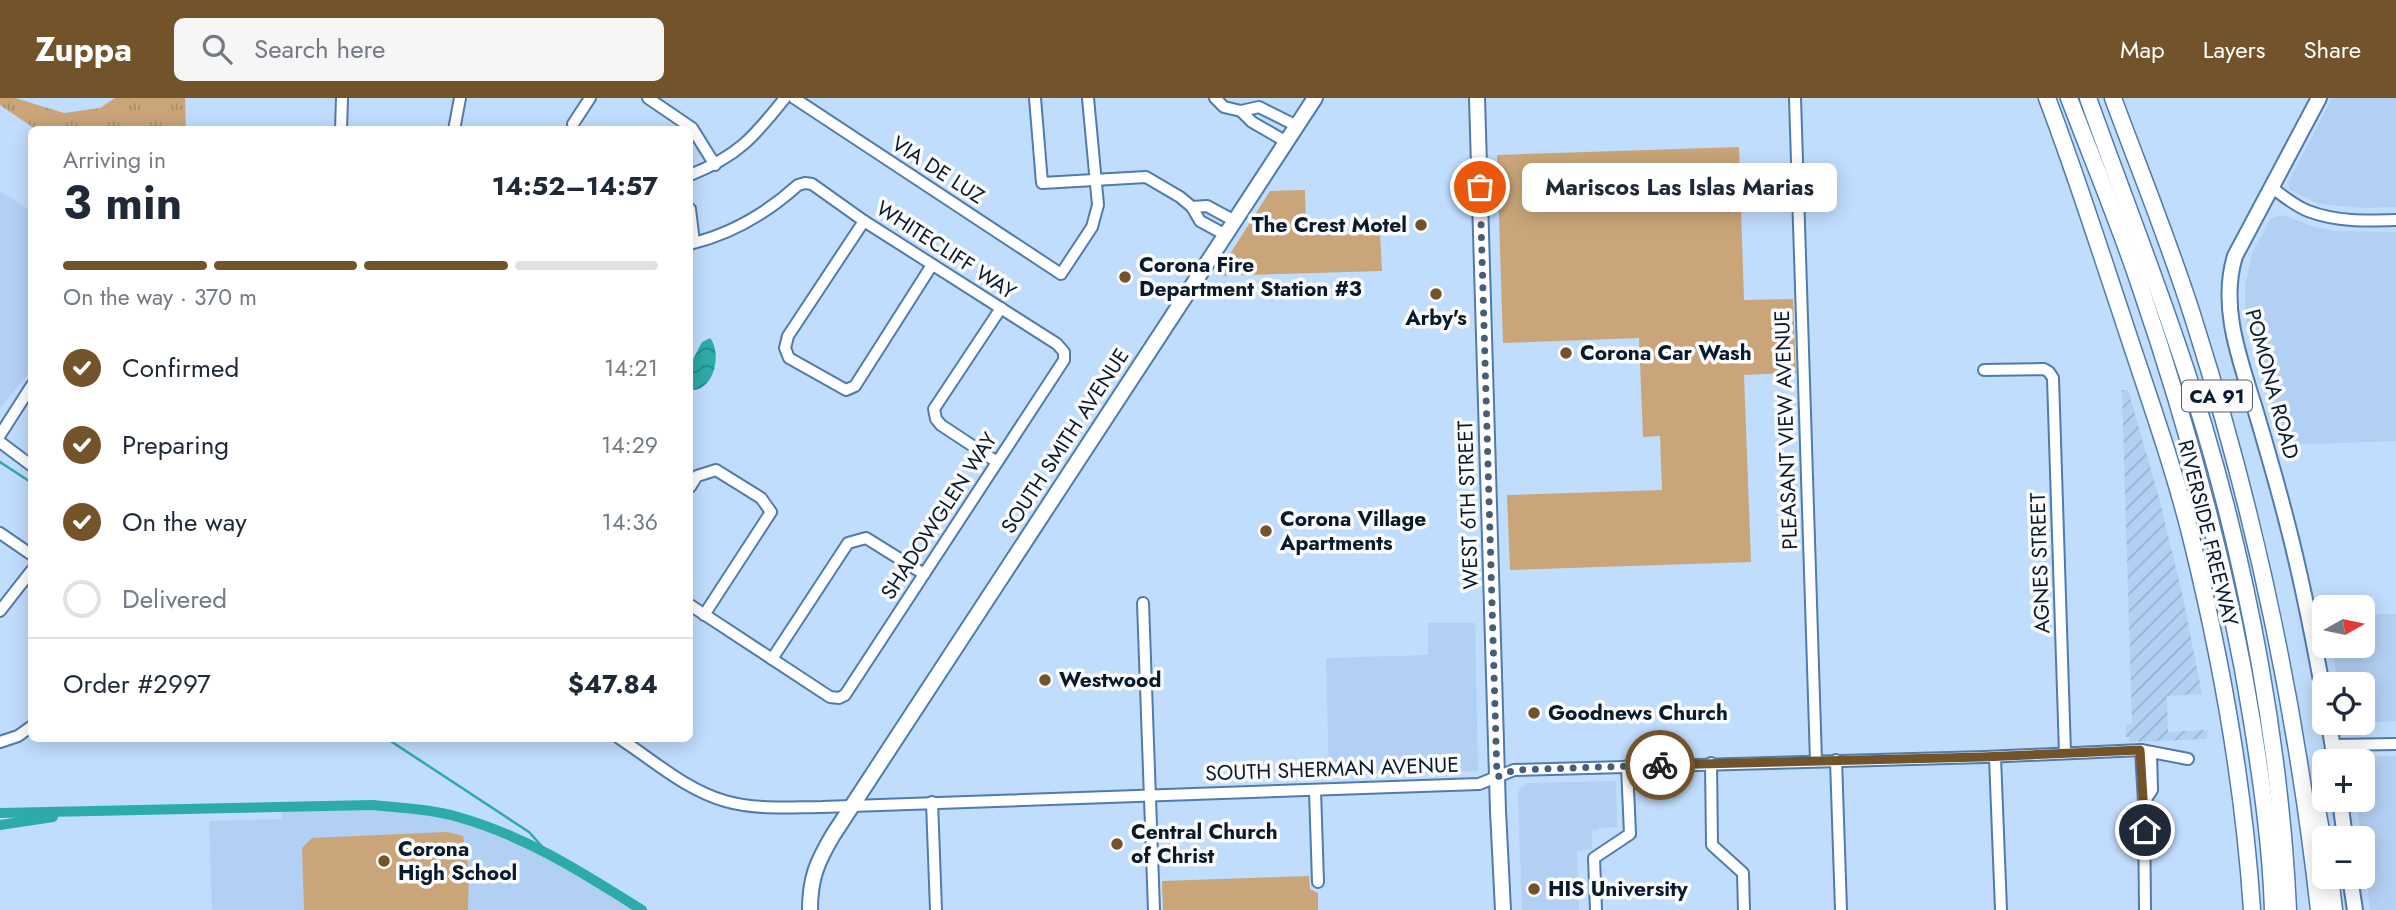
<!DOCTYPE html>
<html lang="en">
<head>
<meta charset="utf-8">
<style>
	body { margin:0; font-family:Jost,sans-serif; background:#f6f6f7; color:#1f2937; height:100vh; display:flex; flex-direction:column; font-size:26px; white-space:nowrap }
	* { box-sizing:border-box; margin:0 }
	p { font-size:23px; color:#747a83 }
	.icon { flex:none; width:38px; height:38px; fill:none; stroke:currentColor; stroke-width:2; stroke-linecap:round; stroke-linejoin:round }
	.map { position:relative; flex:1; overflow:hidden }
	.sheet { position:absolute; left:28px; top:28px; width:665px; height:616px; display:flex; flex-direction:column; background:#fff; border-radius:10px; box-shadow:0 4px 18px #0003 }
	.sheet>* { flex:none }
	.needle { width:46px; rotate:81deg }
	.buttons { position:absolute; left:2312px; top:497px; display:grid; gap:14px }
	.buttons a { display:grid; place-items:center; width:63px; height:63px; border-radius:10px; background:#fff; box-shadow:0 4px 18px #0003; font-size:35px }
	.pin { position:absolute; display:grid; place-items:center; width:60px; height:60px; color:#fff; margin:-30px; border:4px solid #fff; border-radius:50%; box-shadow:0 2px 7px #0007 }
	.courier { position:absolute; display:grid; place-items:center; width:70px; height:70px; margin:-35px; border:5px solid #735329; border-radius:50%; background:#fff; color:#222; box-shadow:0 2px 9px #0007 }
	.bubble { position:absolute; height:49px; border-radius:10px; background:#fff; box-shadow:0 4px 18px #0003; font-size:23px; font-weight:700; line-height:49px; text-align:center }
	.overview em { font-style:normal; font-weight:700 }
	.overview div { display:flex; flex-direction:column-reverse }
	.overview { display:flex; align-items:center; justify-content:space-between; height:119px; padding:0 35px }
	h1 { font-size:46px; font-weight:700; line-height:52px }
	.bar { display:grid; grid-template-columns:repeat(4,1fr); gap:10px 7px; align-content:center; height:84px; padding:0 35px }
	.bar i { height:9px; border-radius:5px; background:#e0e1e3 }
	.bar .active { background:#735329 }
	.bar p { grid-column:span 4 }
	.line { display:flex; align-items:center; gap:18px; padding:0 35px; border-top:2px solid #e0e1e3 }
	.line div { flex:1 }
	ol { padding:0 35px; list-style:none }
	li { display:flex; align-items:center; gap:21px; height:77px }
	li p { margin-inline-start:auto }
	li .icon { padding:7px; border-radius:50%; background:#735329; color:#fff; stroke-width:4 }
	li:last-child { color:#747a83 }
	li i { width:38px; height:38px; border:4px solid #e0e1e3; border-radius:50% }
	header { display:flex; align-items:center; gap:42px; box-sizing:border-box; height:98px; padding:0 35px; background:#735329; color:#fff }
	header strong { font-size:33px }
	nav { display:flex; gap:38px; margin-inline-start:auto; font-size:24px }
	.search { width:490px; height:63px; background:#f6f6f7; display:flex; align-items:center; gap:18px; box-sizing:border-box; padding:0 24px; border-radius:10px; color:#747a83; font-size:26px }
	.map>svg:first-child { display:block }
	.built { fill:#b2d0f3 }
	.industrial { fill:url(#industrial-furrows) }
	.green { fill:#c9a579 }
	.park { fill:url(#park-tufts) }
	.water { fill:url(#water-waves) }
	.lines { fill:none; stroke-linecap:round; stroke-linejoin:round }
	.stream { stroke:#2caba8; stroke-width:2.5 }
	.canal { stroke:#2caba8; stroke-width:10 }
	.minor-casing { stroke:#507bab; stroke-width:14 }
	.major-casing { stroke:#507bab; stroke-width:18 }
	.highway-casing { stroke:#507bab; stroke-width:19 }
	.minor { stroke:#fff; stroke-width:10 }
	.major { stroke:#fff; stroke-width:14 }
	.highway { stroke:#fff; stroke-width:16 }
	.done { stroke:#495e76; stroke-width:7; stroke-dasharray:0 12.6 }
	.route { stroke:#735329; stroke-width:9 }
	.poi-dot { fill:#735329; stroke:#fbfbfb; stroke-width:2.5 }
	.labels { text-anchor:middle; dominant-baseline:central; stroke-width:7; stroke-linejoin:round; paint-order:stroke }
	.shield { fill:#fbfbfb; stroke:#525e6b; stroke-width:2 }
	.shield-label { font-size:19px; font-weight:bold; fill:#091a2d }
	.street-label { font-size:21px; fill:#091a2d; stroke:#fbfbfb }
	.poi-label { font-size:21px; font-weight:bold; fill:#091a2d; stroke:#fbfbfb; text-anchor:start }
</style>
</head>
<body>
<header>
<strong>Zuppa</strong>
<div class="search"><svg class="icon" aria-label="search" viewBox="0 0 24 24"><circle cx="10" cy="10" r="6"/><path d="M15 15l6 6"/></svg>Search here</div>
<nav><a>Map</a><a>Layers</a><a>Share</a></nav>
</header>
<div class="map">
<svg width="2396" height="812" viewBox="0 0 2396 812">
	<defs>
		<pattern id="industrial-furrows" width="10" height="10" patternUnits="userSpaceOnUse" patternTransform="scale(1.75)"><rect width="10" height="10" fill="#b2d0f3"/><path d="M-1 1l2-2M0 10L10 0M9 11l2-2" fill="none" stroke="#98b2d1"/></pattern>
		<pattern id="park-tufts" width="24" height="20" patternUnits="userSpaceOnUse" patternTransform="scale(1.75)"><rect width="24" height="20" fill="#c9a579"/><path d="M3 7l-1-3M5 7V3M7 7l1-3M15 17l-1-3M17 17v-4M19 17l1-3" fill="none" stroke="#ab8d69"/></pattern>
		<pattern id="water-waves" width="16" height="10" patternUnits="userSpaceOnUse" patternTransform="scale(1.75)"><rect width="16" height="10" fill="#2caba8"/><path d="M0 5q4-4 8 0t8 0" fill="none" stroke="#248a89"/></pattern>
	</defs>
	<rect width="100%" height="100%" fill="#c1ddfd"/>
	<g class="built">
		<path d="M 2332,0 L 2396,0 L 2396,109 L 2363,110 L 2319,106 L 2290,92 L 2288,85 Z"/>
		<path d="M 0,93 L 31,113 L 32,271 L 0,310 Z"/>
		<path d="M 2282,117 L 2315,129 L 2335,133 L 2396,134 L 2396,343 L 2284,347 L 2261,259 L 2247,225 L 2245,206 L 2245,188 L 2252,156 L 2270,121 Z"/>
		<path d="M 2363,516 L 2396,516 L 2396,623 L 2347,626 L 2362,625 L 2362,586 L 2338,586 L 2332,548 L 2362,548 Z"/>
		<path d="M 1428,525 L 1475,525 L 1478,673 L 1329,678 L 1326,560 L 1428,557 Z"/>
		<path d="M 2396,658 L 2396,812 L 2370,812 L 2362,740 L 2361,740 L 2356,702 L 2362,702 L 2362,663 L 2355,663 L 2358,659 Z"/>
		<path d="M 1616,683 L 1617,729 L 1599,730 L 1598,732 L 1592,732 L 1592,751 L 1577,753 L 1579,812 L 1522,812 L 1518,697 L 1520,690 L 1527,685 Z"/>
		<path d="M 368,710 L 439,719 L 485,731 L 542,754 L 575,772 L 634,812 L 212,812 L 209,723 L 282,721 L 282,713 Z"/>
	</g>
	<path class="industrial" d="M 2122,292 L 2128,292 L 2158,396 L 2182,495 L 2202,596 L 2167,598 L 2168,634 L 2208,632 L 2207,641 L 2129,644 L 2129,639 L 2126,639 L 2126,627 L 2132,626 Z"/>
	<g class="green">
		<path d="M 1739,49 L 1744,202 L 1793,201 L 1796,275 L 1744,277 L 1751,464 L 1510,472 L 1507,397 L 1662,392 L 1660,338 L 1643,339 L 1639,240 L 1503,245 L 1497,57 Z"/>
		<path d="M 1305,92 L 1306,137 L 1380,136 L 1382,173 L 1216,178 L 1270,93 Z"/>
		<path d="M 447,734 L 463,738 L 469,774 L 468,812 L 304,812 L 302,750 L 312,740 Z"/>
		<path d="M 1309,778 L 1310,791 L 1318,795 L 1318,812 L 1163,812 L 1162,783 Z"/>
	</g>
	<path class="park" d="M 0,0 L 15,0 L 64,15 L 100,10 L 115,0 L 185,0 L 186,31 L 35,31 L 0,7 Z"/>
	<path class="water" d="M 710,240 C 722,254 715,294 690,292 L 690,267 L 702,244 Z"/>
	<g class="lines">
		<g class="stream">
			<path d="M 0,364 L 32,385"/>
			<path d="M 386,640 L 529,734 L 548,755"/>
		</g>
		<g class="canal">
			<path d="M 0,715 L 372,707 C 401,710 430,711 458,719 C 526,738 583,775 642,812"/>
			<path d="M 0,727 L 53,719"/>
		</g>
		<defs>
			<g id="minor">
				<path d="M 648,0 L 692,30 L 715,67"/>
				<path d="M 794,0 L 1061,176 L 1092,129 L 1098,107 L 1088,0"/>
				<path d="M 1035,0 L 1042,85 L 1146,79 L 1180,99 L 1192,109 L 1200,123 L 1224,136"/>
				<path d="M 1215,0 L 1224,9 L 1241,13 L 1259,9 L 1295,27"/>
				<path d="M 1795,0 L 1816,663"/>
				<path d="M 1241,13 L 1252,24 L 1285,43"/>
				<path d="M 573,26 L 590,0"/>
				<path d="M 341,32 L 342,0"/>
				<path d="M 454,32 L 460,0"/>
				<path d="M 690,77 C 738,58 754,39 785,0"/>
				<path d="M 2271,89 C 2282,97 2295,108 2308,113 C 2337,124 2366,123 2396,122"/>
				<path d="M 1192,109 L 1207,108 L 1233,122"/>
				<path d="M 690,111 L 694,144"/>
				<path d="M 864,123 L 788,238 L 785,250 L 789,260 L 846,292 L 855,288 L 932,167"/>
				<path d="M 690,146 C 731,136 767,115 798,87 L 805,85 L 812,86 L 864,123 L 1057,246 L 1064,254 L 1064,262 L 845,597 L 839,600 L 830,599 L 690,507"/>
				<path d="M 1984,272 L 2044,271 L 2049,274 L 2053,280 L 2065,655"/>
				<path d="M 0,337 L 32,287"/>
				<path d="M 0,344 L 32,368"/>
				<path d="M 997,364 L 941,327 L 936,321 L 934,311 L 1001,210"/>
				<path d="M 690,389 L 697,378 L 716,372 L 761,400 L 771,414 L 704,517"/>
				<path d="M 0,435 L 32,457"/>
				<path d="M 1143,505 L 1154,812"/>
				<path d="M 0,513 L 32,472"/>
				<path d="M 772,561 L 848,445 L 866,440 L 924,476"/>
				<path d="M 619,640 C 653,662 686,692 725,703 C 755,712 790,709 822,709 L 1479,686 L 1514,672 L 1985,659 L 2141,652 L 2188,661"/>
				<path d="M 0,644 L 18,638 L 32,628"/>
				<path d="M 2333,647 L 2396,646"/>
				<path d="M 2141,652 L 2144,704 L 2145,812"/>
				<path d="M 1995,659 L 2001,812"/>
				<path d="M 1836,662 L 1841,812"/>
				<path d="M 1711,665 L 1712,747 L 1743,775 L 1744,812"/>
				<path d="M 1315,692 L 1318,784"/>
				<path d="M 932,704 L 936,812"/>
				<path d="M 2144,704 L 2152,692 L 2151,654"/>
				<path d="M 1596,812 L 1594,760 L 1630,736 L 1627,668"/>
			</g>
			<g id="major">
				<path d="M 1477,0 L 1498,713 L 1503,812"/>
				<path d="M 2319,0 L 2235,158 C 2219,210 2241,264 2256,314 C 2266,348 2276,382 2285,417 C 2301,477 2313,538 2324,599"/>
				<path d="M 2329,625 L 2335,663"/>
				<path d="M 2340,702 L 2345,740"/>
				<path d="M 2350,779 L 2355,812"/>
				<path d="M 810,812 C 810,780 817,764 833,737 L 1315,0"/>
			</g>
			<g id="highway">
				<path d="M 2047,0 C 2074,71 2097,143 2121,215 C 2146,292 2174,368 2193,447 C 2222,566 2244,690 2252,812"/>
				<path d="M 2069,0 C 2093,63 2119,125 2140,188 C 2189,331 2228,474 2252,623 C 2262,686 2271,748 2273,812"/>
				<path d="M 2088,0 C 2127,109 2170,217 2204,329 C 2249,480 2281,654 2288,812"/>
				<path d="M 2113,0 C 2141,76 2172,151 2196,229 C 2256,419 2297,614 2319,812"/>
				<path d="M 2316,706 L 2324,748"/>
				<path d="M 2330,779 L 2334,812"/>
			</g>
		</defs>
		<use href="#minor" class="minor-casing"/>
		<use href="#major" class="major-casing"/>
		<use href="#highway" class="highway-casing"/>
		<use href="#minor" class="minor"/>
		<use href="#major" class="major"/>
		<use href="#highway" class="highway"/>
	</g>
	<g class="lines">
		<path class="done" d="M 1480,89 L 1497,679 L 1514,672 L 1660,667"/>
		<path class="route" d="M 1660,667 L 1982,659 L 2140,652 L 2145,732"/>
	</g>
	<g class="poi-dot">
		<circle cx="1421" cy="127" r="7"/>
		<circle cx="1125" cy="179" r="7"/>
		<circle cx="1436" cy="196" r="7"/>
		<circle cx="1566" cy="255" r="7"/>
		<circle cx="1266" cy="433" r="7"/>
		<circle cx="1045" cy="582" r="7"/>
		<circle cx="1534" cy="615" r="7"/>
		<circle cx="1117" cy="746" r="7"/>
		<circle cx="384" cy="763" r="7"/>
		<circle cx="1534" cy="791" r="7"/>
	</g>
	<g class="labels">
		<rect class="shield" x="2182" y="282.5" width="70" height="31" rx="5"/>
		<g class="shield-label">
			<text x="2217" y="298">CA 91</text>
		</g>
		<g class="street-label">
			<text transform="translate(938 72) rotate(33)">VIA DE LUZ</text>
			<text transform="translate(946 152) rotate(33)">WHITECLIFF WAY</text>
			<text transform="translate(2272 286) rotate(75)">POMONA ROAD</text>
			<text transform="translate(1786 332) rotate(-92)">PLEASANT VIEW AVENUE</text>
			<text transform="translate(1065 343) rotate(-57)">SOUTH SMITH AVENUE</text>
			<text transform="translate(1468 407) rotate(-92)">WEST 6TH STREET</text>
			<text transform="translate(939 418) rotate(-57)">SHADOWGLEN WAY</text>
			<text transform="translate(2208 435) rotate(76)">RIVERSIDE FREEWAY</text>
			<text transform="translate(2040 465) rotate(-92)">AGNES STREET</text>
			<text transform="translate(1332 671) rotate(-2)">SOUTH SHERMAN AVENUE</text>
		</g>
		<g class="poi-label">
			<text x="1407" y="127" text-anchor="end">The Crest Motel</text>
			<text x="1139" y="167">Corona Fire<tspan x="1139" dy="24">Department Station #3</tspan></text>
			<text x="1436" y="220" text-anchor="middle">Arby's</text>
			<text x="1580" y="255">Corona Car Wash</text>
			<text x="1280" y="421">Corona Village<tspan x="1280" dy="24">Apartments</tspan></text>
			<text x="1059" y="582">Westwood</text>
			<text x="1548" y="615">Goodnews Church</text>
			<text x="1131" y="734">Central Church<tspan x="1131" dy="24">of Christ</tspan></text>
			<text x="398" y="751">Corona<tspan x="398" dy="24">High School</tspan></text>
			<text x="1548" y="791">HIS University</text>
		</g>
	</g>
</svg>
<div class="buttons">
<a><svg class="needle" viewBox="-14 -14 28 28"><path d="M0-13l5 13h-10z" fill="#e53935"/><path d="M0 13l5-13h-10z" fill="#747a83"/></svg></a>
<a><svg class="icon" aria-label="locate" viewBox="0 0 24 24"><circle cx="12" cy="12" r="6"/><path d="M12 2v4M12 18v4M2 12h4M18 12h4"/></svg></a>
<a>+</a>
<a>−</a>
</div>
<div class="pin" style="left:1480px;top:89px;background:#ea580c"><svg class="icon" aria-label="bag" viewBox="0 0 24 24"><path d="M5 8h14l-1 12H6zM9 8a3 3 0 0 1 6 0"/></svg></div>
<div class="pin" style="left:2145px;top:732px;background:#1f2937"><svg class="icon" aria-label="home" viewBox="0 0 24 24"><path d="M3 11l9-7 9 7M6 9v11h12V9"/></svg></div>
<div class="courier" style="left:1660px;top:667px"><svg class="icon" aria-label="bike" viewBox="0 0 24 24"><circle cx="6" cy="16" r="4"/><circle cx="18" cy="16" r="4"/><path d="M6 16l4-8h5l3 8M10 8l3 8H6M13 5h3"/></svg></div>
<div class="bubble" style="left:1522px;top:65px;width:315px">Mariscos Las Islas Marias</div>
<section class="sheet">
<div class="overview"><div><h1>3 min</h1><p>Arriving in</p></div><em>14:52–14:57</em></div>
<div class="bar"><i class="active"></i><i class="active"></i><i class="active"></i><i></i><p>On the way · 370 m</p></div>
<ol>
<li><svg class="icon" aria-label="check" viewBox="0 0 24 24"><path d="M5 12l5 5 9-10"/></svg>Confirmed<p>14:21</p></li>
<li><svg class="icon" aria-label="check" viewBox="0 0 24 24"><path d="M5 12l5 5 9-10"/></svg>Preparing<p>14:29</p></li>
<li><svg class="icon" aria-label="check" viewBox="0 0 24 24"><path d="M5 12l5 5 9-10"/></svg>On the way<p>14:36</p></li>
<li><i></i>Delivered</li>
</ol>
<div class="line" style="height:91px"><div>Order #2997</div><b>$47.84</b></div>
</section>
</div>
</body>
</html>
